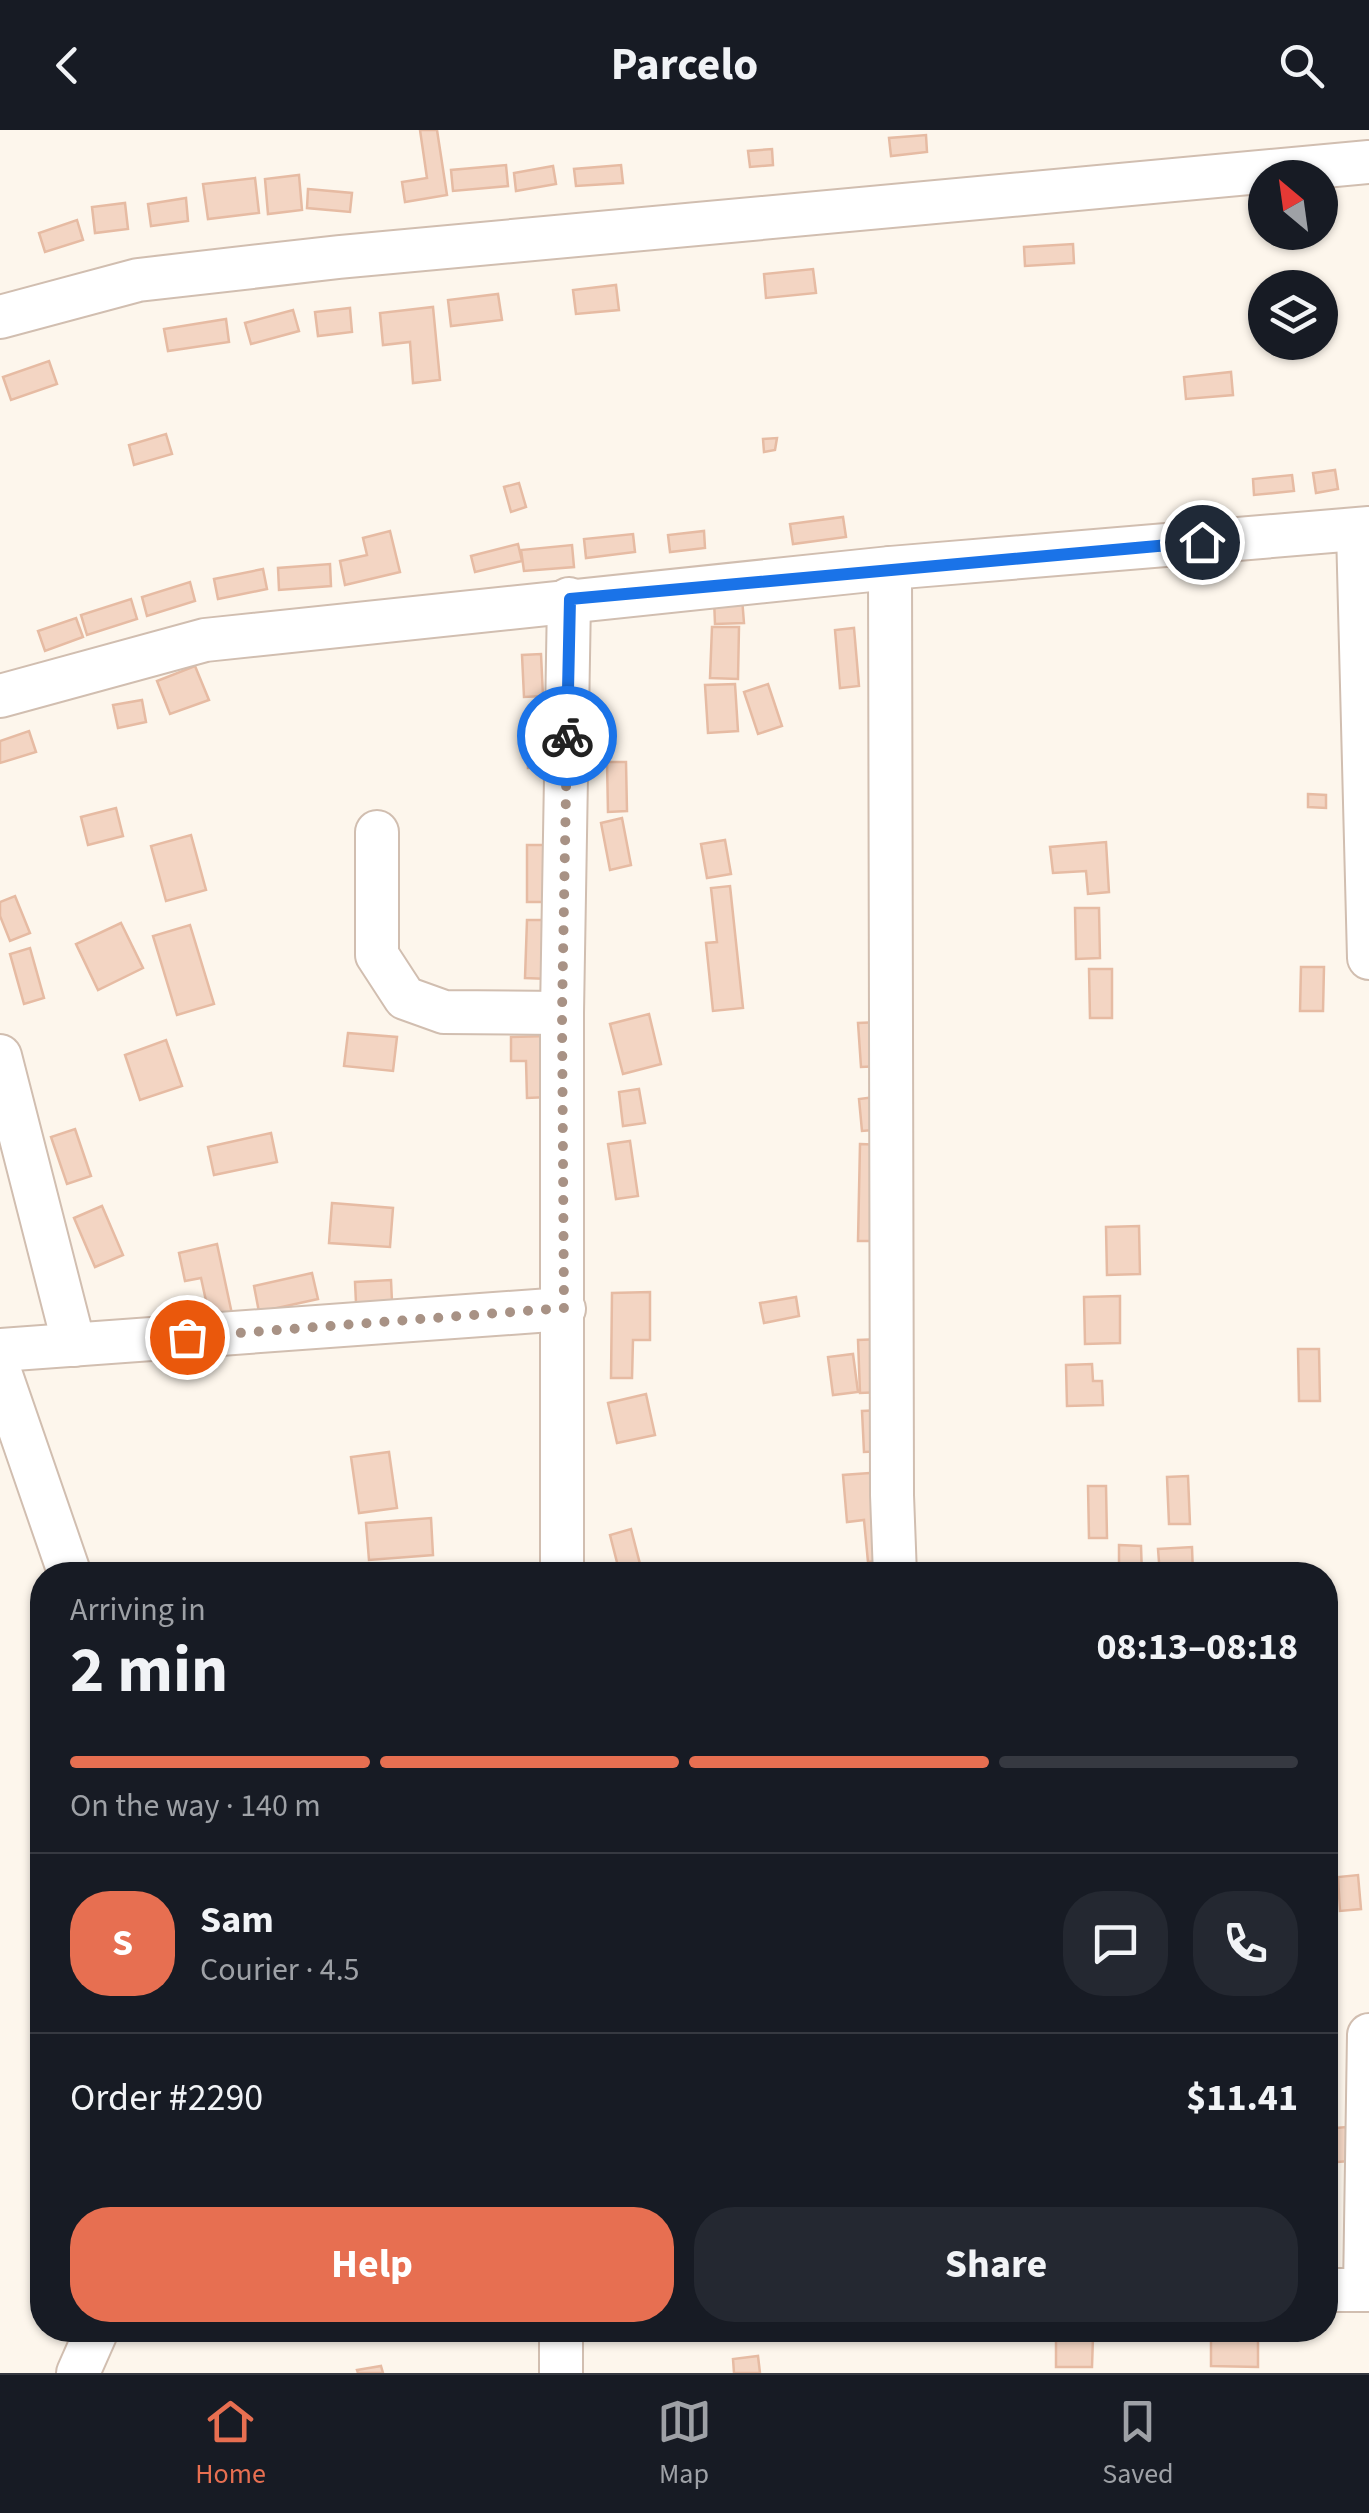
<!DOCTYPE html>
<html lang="en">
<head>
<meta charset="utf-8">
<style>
	body { margin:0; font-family:"Source Sans 3",sans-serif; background:#242831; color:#f1f3f6; height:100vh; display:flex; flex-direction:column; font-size:38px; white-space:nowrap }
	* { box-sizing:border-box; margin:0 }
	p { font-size:32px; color:#9ea1a6 }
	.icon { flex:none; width:55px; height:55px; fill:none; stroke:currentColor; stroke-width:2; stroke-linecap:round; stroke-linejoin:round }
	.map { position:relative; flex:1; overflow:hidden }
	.panel { position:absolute; left:30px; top:1432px; width:1308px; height:780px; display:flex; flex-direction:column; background:#171b24; border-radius:40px; box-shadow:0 2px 8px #0004 }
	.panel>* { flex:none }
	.needle { width:65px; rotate:331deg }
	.controls { position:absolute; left:1248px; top:30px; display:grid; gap:20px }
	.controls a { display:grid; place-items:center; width:90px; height:90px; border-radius:50%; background:#171b24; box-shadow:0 2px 8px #0004; font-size:50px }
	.pin { position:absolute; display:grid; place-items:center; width:85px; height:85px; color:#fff; margin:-42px; border:5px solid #fff; border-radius:50%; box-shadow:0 2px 10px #0007 }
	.courier { position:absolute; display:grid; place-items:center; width:100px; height:100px; margin:-50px; border:8px solid #1a73e8; border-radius:50%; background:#fff; color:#222; box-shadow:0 2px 12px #0007 }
	.headline em { font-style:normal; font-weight:700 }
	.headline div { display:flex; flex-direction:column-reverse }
	.headline { display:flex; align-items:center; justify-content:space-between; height:170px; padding:0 40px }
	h1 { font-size:65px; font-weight:700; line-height:75px }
	.bar { display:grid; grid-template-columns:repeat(4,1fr); gap:15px 10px; align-content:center; height:120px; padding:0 40px }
	.bar i { height:12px; border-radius:8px; background:#363941 }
	.bar .selected { background:#e76f51 }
	.bar p { grid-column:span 4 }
	.line { display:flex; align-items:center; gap:25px; padding:0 40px; border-top:2px solid #363941 }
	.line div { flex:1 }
	.round { display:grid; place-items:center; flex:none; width:105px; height:105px; border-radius:40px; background:#242831 }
	.button { display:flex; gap:20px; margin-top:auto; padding:20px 40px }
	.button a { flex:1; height:115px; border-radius:40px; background:#e76f51; color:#fff; font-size:40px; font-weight:700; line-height:115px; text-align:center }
	.button a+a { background:#242831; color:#f1f3f6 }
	header { display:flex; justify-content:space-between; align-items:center; height:130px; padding:0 40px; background:#171b24; font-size:45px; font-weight:700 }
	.menu { display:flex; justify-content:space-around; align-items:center; height:140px; border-top:2px solid #363941; background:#171b24; font-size:28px; color:#9ea1a6 }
	.menu a { display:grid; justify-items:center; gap:5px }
	.menu .selected { color:#e76f51 }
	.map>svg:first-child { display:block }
	.building { fill:#f3d5c3; stroke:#e6bba3; stroke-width:2.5 }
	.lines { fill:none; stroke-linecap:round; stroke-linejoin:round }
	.minor-casing { stroke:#d1beb0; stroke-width:46 }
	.minor { stroke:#fff; stroke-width:42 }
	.done { stroke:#a89285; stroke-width:10; stroke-dasharray:0 18 }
	.route { stroke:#1a73e8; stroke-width:12 }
</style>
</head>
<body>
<header><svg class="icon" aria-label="back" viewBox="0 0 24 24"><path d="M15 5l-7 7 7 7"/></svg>Parcelo<svg class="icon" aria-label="search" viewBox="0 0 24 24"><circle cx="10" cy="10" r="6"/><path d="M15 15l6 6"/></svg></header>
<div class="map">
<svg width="1369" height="2243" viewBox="0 0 1369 2243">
	<rect width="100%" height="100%" fill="#fdf6ec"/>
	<g class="building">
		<path d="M 420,0 L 437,0 L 447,65 L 405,72 L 402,52 L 427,48 Z"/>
		<path d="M 926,5 L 927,22 L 891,26 L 889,8 Z"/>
		<path d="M 772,19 L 773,35 L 750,37 L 748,21 Z"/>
		<path d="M 506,35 L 508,56 L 453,61 L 451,40 Z"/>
		<path d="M 621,35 L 623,53 L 576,56 L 574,39 Z"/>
		<path d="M 553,36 L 556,54 L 516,61 L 514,43 Z"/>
		<path d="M 299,45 L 302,80 L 268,84 L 265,49 Z"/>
		<path d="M 255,48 L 259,83 L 208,89 L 203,54 Z"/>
		<path d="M 308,59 L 352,63 L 350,82 L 307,78 Z"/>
		<path d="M 186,68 L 188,91 L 151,96 L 148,74 Z"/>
		<path d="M 125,73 L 128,99 L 95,103 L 92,77 Z"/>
		<path d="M 77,90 L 83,110 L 45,122 L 39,103 Z"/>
		<path d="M 1073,114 L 1074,133 L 1025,136 L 1024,117 Z"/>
		<path d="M 813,139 L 816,163 L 766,168 L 764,144 Z"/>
		<path d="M 616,155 L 619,180 L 576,184 L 573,160 Z"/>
		<path d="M 498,164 L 502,190 L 451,196 L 448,170 Z"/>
		<path d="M 433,177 L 440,250 L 413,253 L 410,212 L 383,215 L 380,183 Z"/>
		<path d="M 350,178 L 352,202 L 318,206 L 315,182 Z"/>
		<path d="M 293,180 L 299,201 L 251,214 L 245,193 Z"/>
		<path d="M 226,189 L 229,212 L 168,221 L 164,199 Z"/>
		<path d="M 49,231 L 57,254 L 11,270 L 3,247 Z"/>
		<path d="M 1231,242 L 1233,265 L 1186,269 L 1184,247 Z"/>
		<path d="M 166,304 L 172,324 L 134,335 L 129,315 Z"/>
		<path d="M 777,308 L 775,320 L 764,322 L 763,309 Z"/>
		<path d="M 1335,340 L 1338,359 L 1316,363 L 1313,343 Z"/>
		<path d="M 1292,345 L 1294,361 L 1254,365 L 1253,349 Z"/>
		<path d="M 519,353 L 526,377 L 511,382 L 504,357 Z"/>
		<path d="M 843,387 L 846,407 L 793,414 L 790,394 Z"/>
		<path d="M 390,401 L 400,442 L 345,455 L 340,431 L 367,425 L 363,408 Z"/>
		<path d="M 704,401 L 705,418 L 670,422 L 668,405 Z"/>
		<path d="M 633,404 L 635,422 L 586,428 L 584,409 Z"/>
		<path d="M 518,414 L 522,431 L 475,442 L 471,426 Z"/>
		<path d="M 572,415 L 574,437 L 524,441 L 521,420 Z"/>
		<path d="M 330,434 L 331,456 L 279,460 L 278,438 Z"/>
		<path d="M 263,439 L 267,459 L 218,469 L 214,449 Z"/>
		<path d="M 190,452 L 195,471 L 147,486 L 142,467 Z"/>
		<path d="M 742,468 L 744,493 L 715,494 L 714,469 Z"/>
		<path d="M 131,469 L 137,489 L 87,505 L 81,485 Z"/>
		<path d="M 76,488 L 83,507 L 45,521 L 38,501 Z"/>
		<path d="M 712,497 L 739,497 L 738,549 L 710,548 Z"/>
		<path d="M 854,498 L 859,556 L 840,558 L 835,500 Z"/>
		<path d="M 541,524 L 543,566 L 524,567 L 522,525 Z"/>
		<path d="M 195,536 L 209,570 L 170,584 L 157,551 Z"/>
		<path d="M 735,554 L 738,601 L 708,603 L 705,555 Z"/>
		<path d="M 768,554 L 782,596 L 758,604 L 744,562 Z"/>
		<path d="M 142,570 L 146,592 L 118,598 L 113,575 Z"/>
		<path d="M 547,586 L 549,637 L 528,638 L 526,587 Z"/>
		<path d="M 29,601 L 36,622 L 0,633 L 0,611 Z"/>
		<path d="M 607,632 L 626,632 L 627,681 L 608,682 Z"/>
		<path d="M 1308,664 L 1326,665 L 1326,678 L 1308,677 Z"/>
		<path d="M 116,678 L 123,706 L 88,715 L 81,687 Z"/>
		<path d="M 622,688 L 631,735 L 610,740 L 601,693 Z"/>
		<path d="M 191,705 L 206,760 L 166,771 L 151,716 Z"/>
		<path d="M 725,710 L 731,744 L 707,748 L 701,714 Z"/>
		<path d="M 1106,712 L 1109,762 L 1088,764 L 1086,741 L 1053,743 L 1050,717 Z"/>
		<path d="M 527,715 L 549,715 L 550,772 L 527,772 Z"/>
		<path d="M 730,756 L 743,878 L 713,881 L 706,813 L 717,812 L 711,758 Z"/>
		<path d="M 15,766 L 30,803 L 10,811 L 0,786 L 0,772 Z"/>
		<path d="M 1075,778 L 1099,778 L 1100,828 L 1076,829 Z"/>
		<path d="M 527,790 L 551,790 L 549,849 L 525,848 Z"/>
		<path d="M 121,793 L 143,838 L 98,860 L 76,814 Z"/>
		<path d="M 190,795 L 214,874 L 177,885 L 153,806 Z"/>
		<path d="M 30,818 L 44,868 L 24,874 L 10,824 Z"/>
		<path d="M 1301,837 L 1324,837 L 1323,881 L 1300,881 Z"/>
		<path d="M 1089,839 L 1112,839 L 1112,888 L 1090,888 Z"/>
		<path d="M 649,884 L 661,934 L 623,944 L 610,894 Z"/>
		<path d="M 881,892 L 883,936 L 861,937 L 858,893 Z"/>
		<path d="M 348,903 L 397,907 L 393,941 L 344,936 Z"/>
		<path d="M 549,906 L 549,967 L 527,968 L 526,931 L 511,931 L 511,907 Z"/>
		<path d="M 166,910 L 182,956 L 140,970 L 125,925 Z"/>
		<path d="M 639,959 L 645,993 L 623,996 L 619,962 Z"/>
		<path d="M 883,966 L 886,999 L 862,1001 L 859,969 Z"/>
		<path d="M 75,999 L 91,1046 L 67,1054 L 51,1007 Z"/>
		<path d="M 271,1003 L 277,1032 L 214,1045 L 208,1017 Z"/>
		<path d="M 630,1011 L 638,1066 L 616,1069 L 608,1014 Z"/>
		<path d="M 860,1014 L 884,1015 L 882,1111 L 858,1111 Z"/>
		<path d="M 332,1073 L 393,1078 L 390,1117 L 329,1113 Z"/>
		<path d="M 102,1076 L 123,1125 L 95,1137 L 74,1088 Z"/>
		<path d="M 1139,1096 L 1140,1144 L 1107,1145 L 1106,1097 Z"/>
		<path d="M 217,1114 L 232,1184 L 210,1189 L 201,1148 L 185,1151 L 179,1123 Z"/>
		<path d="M 312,1143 L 318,1169 L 259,1182 L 254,1156 Z"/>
		<path d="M 391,1150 L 392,1172 L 356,1173 L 355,1152 Z"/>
		<path d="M 650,1162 L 650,1210 L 633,1210 L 632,1248 L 611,1248 L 612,1163 Z"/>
		<path d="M 1120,1166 L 1120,1213 L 1085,1214 L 1084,1167 Z"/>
		<path d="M 796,1167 L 799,1186 L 764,1193 L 760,1173 Z"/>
		<path d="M 882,1209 L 883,1262 L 860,1263 L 858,1210 Z"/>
		<path d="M 1298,1219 L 1319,1219 L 1320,1271 L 1299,1271 Z"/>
		<path d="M 853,1224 L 858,1262 L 833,1265 L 828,1227 Z"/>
		<path d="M 1092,1234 L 1093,1251 L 1102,1251 L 1103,1275 L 1067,1276 L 1066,1235 Z"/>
		<path d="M 646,1264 L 655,1305 L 617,1313 L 608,1273 Z"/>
		<path d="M 883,1280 L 885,1321 L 864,1322 L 862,1281 Z"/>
		<path d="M 389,1322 L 397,1378 L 359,1383 L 351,1327 Z"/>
		<path d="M 883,1342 L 889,1430 L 868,1432 L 864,1390 L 847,1392 L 843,1345 Z"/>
		<path d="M 1188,1346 L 1190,1394 L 1169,1394 L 1167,1347 Z"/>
		<path d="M 1088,1356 L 1106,1356 L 1107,1408 L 1089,1408 Z"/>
		<path d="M 431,1388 L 433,1425 L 369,1430 L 366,1393 Z"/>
		<path d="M 631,1399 L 641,1438 L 620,1444 L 610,1405 Z"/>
		<path d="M 1119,1415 L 1141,1416 L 1142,1445 L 1119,1445 Z"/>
		<path d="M 1192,1417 L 1193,1445 L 1160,1445 L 1158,1419 Z"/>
		<path d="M 1358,1745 L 1361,1779 L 1340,1781 L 1338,1747 Z"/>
		<path d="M 1346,1997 L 1349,2031 L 1325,2033 L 1325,1999 Z"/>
		<path d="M 1211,2200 L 1258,2200 L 1258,2237 L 1211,2236 Z"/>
		<path d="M 1056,2207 L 1093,2207 L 1092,2237 L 1056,2237 Z"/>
		<path d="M 758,2226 L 760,2243 L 734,2243 L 733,2229 Z"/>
		<path d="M 381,2236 L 383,2243 L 358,2243 L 357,2240 Z"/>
	</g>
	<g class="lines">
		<defs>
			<g id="minor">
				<path d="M 0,187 L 138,150 L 339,127 L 1369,32"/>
				<path d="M 1358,400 L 1369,828"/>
				<path d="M 890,438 L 892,1365 L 895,1445"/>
				<path d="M 0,566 L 205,510 L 890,438 L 1369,398"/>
				<path d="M 377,702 L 377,825 L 405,868 L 444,882 L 562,883"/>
				<path d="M 0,926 L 74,1215"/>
				<path d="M 0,1220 L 564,1179"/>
				<path d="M 0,1242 L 70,1445"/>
				<path d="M 562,1445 L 562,883 L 569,469"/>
				<path d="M 1325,2160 L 1369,2160"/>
				<path d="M 1365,2160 L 1369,1905"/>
				<path d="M 561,2200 L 561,2243"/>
				<path d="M 78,2243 L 97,2200"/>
			</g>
		</defs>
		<use href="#minor" class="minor-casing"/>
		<use href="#minor" class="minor"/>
	</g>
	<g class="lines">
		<path class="done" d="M 187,1207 L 564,1178 L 562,883 L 567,606"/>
		<path class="route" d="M 567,606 L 570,469 L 1202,412"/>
	</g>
</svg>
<div class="controls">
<a><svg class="needle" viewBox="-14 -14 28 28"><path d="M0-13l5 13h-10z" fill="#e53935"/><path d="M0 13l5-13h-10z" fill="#9ea1a6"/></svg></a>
<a><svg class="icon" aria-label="layers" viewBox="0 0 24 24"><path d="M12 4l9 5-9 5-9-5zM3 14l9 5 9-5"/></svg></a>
</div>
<div class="pin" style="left:187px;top:1207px;background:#ea580c"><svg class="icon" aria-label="bag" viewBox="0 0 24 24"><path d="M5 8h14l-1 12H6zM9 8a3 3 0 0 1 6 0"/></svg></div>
<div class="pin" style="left:1202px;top:412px;background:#1f2937"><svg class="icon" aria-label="home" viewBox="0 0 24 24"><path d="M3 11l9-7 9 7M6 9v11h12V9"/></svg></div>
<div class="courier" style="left:567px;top:606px"><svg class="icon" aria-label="bike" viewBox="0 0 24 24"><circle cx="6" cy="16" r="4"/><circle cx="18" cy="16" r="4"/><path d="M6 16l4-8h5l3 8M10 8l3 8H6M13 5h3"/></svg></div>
<section class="panel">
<div class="headline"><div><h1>2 min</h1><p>Arriving in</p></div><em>08:13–08:18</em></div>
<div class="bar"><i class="selected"></i><i class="selected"></i><i class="selected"></i><i></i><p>On the way · 140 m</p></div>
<div class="line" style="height:180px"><b class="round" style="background:#e76f51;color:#fff">S</b><div><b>Sam</b><p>Courier · 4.5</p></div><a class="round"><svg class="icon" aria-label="chat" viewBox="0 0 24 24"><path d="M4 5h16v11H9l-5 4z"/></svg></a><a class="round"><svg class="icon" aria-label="phone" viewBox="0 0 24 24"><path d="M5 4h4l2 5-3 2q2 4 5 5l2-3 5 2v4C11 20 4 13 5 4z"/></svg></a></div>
<div class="line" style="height:130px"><div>Order #2290</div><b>$11.41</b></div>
<div class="button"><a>Help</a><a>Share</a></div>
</section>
</div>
<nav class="menu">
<a class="selected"><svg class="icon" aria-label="home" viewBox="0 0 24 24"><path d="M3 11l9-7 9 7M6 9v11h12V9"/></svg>Home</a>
<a><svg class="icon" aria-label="map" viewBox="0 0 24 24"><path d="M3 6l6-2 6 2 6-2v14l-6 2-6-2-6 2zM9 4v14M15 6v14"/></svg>Map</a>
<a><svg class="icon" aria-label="saved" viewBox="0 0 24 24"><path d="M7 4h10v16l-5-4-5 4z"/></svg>Saved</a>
</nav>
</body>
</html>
